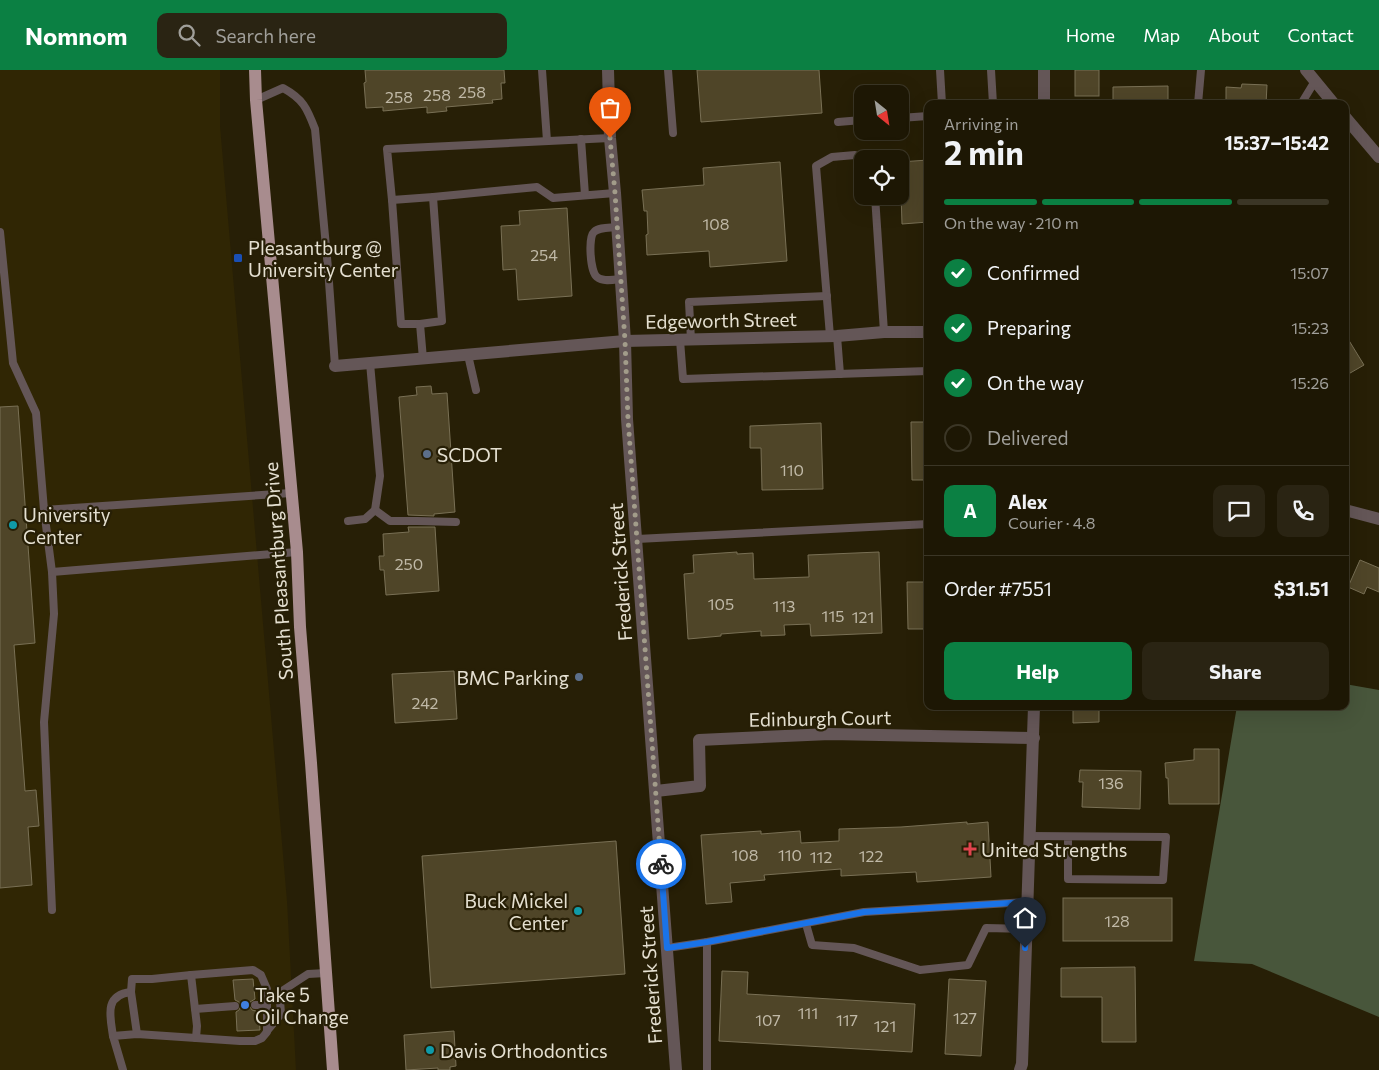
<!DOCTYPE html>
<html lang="en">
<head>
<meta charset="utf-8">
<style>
	body { margin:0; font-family:Commissioner,sans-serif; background:#2a2413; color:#f1f3f6; height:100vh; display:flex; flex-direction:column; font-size:19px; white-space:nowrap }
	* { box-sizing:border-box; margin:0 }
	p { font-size:16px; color:#a09f9a }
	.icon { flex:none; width:28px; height:28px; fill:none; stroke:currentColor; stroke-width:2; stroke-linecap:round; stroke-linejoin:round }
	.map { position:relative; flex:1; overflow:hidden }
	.side { position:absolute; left:924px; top:30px; width:425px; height:610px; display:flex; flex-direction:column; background:#1d1704; border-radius:10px; box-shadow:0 5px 20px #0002,0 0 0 1px #3b3626 }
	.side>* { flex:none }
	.needle { width:32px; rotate:150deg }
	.buttons { position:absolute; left:854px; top:15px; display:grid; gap:10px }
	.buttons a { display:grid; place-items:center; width:55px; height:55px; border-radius:10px; background:#1d1704; box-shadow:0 5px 20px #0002,0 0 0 1px #3b3626; font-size:25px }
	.pin { position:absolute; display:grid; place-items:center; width:42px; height:42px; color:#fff; margin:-51px -21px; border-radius:50% 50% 50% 0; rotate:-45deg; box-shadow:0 0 5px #0007 }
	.pin .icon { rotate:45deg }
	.courier { position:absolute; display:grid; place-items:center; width:50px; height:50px; margin:-25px; border:4px solid #1a73e8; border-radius:50%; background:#fff; color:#222; box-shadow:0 1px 6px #0007 }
	.headline em { font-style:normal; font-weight:700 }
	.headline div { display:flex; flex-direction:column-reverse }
	.headline { display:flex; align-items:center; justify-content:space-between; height:85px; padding:0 20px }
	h1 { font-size:32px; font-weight:700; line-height:38px }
	.bar { display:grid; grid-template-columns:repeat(4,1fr); gap:8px 5px; align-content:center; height:60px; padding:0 20px }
	.bar i { height:6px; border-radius:4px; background:#3b3626 }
	.bar .current { background:#0b8043 }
	.bar p { grid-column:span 4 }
	.line { display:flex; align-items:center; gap:12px; padding:0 20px; border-top:1px solid #3b3626 }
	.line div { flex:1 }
	.round { display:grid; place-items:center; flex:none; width:52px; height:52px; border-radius:10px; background:#2a2413 }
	ol { padding:0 20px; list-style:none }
	li { display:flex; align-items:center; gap:15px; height:55px }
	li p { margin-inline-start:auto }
	li .icon { padding:5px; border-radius:50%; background:#0b8043; color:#fff; stroke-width:4 }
	li:last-child { color:#a09f9a }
	li i { width:28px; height:28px; border:2px solid #3b3626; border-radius:50% }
	.action { display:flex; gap:10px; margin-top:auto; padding:10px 20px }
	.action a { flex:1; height:58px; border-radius:10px; background:#0b8043; color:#fff; font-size:20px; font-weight:700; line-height:58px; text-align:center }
	.action a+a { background:#2a2413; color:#f1f3f6 }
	header { display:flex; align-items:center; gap:30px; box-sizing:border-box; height:70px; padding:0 25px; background:#0b8043; color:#fff }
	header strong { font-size:24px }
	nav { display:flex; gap:28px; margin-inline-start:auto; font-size:18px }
	.search { width:350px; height:45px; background:#2a2413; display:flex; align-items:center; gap:12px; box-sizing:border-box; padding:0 18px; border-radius:10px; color:#a09f9a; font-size:19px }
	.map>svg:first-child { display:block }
	.built { fill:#302604 }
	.forest { fill:#48563b }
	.building { fill:#4f4528; stroke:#797055 }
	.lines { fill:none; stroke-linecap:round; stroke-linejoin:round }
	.lane { stroke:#645657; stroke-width:8 }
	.street { stroke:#645657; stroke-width:12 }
	.primary { stroke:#a88c8e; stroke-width:12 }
	.done { stroke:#a29c8a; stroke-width:5; stroke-dasharray:0 9 }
	.route { stroke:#1a73e8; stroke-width:6 }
	.transit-dot { fill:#1a4fb4; stroke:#271f06; stroke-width:2 }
	.service-dot { fill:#5c6f8a; stroke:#271f06; stroke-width:2 }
	.culture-dot { fill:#0f9aa8; stroke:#271f06; stroke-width:2 }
	.health-dot { fill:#e0444e; stroke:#271f06; stroke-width:2 }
	.shop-dot { fill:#3f7fe0; stroke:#271f06; stroke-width:2 }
	.labels { text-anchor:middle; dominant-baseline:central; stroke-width:4.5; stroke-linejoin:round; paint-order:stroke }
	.number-label { font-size:16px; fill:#c0b9a7 }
	.poi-label { font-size:19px; fill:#e5e0d1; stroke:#271f06; text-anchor:start }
	.street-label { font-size:19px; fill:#e5e0d1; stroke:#271f06 }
</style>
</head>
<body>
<header>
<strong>Nomnom</strong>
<div class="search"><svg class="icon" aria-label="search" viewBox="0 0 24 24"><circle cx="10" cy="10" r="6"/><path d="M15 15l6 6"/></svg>Search here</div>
<nav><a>Home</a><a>Map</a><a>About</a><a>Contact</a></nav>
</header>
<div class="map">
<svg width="1379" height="1000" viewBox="0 0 1379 1000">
	<rect width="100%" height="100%" fill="#271f06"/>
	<path class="built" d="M 0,0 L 220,0 L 220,56 L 287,831 L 296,1000 L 0,1000 Z"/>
	<path class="forest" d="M 1345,614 L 1379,620 L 1379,947 L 1252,894 L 1194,891 L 1237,636 L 1345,636 Z"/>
	<g class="building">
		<path d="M 365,0 L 504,0 L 505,13 L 501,13 L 502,29 L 492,30 L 493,33 L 446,37 L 447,41 L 427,43 L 427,37 L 383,41 L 383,37 L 366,38 L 364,13 L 366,12 Z"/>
		<path d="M 697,0 L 819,0 L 822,43 L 701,52 Z"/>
		<rect x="1075" y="0" width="24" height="26"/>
		<path d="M 1242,14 L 1267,15 L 1266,34 L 1226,34 L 1226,17 L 1241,18 Z"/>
		<path d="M 1168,16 L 1168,34 L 1113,34 L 1113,17 Z"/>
		<path d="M 928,90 L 928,152 L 902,154 L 900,92 Z"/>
		<path d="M 780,92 L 787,191 L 710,197 L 709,181 L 647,185 L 646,165 L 648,164 L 647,141 L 644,141 L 642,120 L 704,115 L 703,98 Z"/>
		<path d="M 567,138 L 572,226 L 518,230 L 516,199 L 503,200 L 501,156 L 520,155 L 519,141 Z"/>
		<path d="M 1345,264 L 1364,295 L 1345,306 Z"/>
		<path d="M 431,316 L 432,324 L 447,323 L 455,442 L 434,444 L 434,446 L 408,445 L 399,327 L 417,325 L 416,317 Z"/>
		<path d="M 18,336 L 35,573 L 14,575 L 25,721 L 36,720 L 39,756 L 28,757 L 32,815 L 0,818 L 0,337 Z"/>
		<path d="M 911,352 L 928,352 L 928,410 L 912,410 Z"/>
		<path d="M 821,353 L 823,419 L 762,420 L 761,378 L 750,378 L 750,356 Z"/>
		<path d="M 408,457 L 435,457 L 439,521 L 386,525 L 384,500 L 380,500 L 379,486 L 384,486 L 383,464 L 409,462 Z"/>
		<path d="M 737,482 L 737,484 L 753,483 L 754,509 L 809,507 L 808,485 L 879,482 L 882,563 L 811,566 L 810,554 L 784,555 L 785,565 L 761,566 L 761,561 L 721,564 L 721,566 L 688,569 L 684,504 L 694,503 L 693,485 Z"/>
		<path d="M 1360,490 L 1379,498 L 1379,522 L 1367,517 L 1364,524 L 1348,517 Z"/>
		<path d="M 907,512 L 928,512 L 928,559 L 908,559 Z"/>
		<path d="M 454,601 L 457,649 L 395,653 L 392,604 Z"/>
		<path d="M 1073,636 L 1099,636 L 1099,652 L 1073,653 Z"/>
		<path d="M 1194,679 L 1219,679 L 1219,734 L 1169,734 L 1168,708 L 1166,708 L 1165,693 L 1194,690 Z"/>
		<path d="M 1080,700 L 1141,701 L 1140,739 L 1082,737 L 1083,712 L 1079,712 Z"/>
		<path d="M 967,752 L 967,754 L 988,752 L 991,807 L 917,812 L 916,802 L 841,806 L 841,799 L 764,805 L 765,810 L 730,813 L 732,832 L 706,834 L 701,765 L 761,761 L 761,764 L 800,761 L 801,773 L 839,771 L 839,759 L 901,757 Z"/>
		<path d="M 616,771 L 625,904 L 431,918 L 422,786 Z"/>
		<rect x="1063" y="828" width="109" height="43"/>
		<path d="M 1135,897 L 1136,972 L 1102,972 L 1102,927 L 1061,927 L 1061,898 Z"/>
		<path d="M 722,901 L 748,902 L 747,924 L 915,934 L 912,982 L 719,971 Z"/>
		<path d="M 253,909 L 255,929 L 250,932 L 249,935 L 252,940 L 256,941 L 256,947 L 259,947 L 260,960 L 237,961 L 236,942 L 239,940 L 241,936 L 239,932 L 235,930 L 233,910 Z"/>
		<path d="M 949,909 L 986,911 L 981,986 L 945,984 Z"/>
		<path d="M 454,961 L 456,996 L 450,997 L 450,1000 L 438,1000 L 438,998 L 406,1000 L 404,965 Z"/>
	</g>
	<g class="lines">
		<g class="lane">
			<path d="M 542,0 L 547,71"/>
			<path d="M 668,0 L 673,63"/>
			<path d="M 940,0 L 942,34"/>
			<path d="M 991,0 L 993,34"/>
			<path d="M 256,30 L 283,18 C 303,29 307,38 315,59 L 328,198 L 335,296"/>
			<path d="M 1198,34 L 1201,0"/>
			<path d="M 1301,34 L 1315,11"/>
			<path d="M 900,48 L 928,46"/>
			<path d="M 838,52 L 862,50"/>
			<path d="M 610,68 L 387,79 L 392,130 L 433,127 L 537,117 L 553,128 L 615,123"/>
			<path d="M 581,69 L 585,125"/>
			<path d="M 875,126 L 884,262"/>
			<path d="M 392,130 L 401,254 L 420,254"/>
			<path d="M 617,157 C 610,158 599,157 594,162 C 588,167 590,202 597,207 C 603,212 613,210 621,209"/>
			<path d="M 0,162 L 13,293 L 36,343 L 44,440 L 52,502 L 54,544 L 44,652 L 52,840"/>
			<path d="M 830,266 L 816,96 L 832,87 L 855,85 L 862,89"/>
			<path d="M 837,266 L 840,304"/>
			<path d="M 680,270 L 683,309 L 928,301"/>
			<path d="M 691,270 L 689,232 L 827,226"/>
			<path d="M 468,285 L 476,320"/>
			<path d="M 423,289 L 420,254 L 442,251 L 433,127"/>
			<path d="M 44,440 L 291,423"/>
			<path d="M 375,440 L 390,451 L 417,451 L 456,452"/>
			<path d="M 348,451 L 365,449 L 375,440 L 380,406 L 370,293"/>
			<path d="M 637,469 L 928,454"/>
			<path d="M 52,502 L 297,482"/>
			<path d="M 1030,766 L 1166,767 L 1163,810 L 1068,809 L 1068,767"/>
			<path d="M 806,854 L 812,875 L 854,878 L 920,900 L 968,895 L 986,858 L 1026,859"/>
			<path d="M 707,872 L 707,1000"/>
			<path d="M 667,878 L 707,872 L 864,842 L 1027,832"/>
			<path d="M 191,905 L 253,900 L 261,905 L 267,919 L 267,962 L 262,968 L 255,971 L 240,971 L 196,968"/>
			<path d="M 255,935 L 267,935"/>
			<path d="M 195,939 L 235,936"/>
			<path d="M 267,961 L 281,944 L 280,930 L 282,921 L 308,904 L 326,903"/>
			<path d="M 113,966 C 110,946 104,925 131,922"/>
			<path d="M 123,1000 L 113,966 L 137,964 L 196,968 L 197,956 L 191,905 L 152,909 L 132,909 L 131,922 L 137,964"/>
		</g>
		<g class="street">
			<path d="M 608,0 L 610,68 L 615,123 L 625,271 L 627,349 L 676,1000"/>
			<path d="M 1306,0 L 1334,34"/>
			<path d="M 1044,34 L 1044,0"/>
			<path d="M 1345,47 L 1379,87"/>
			<path d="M 335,296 L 625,271 L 837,266 L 884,262 L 928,262"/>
			<path d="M 1345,440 L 1379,449"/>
			<path d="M 656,721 L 700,716 L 699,670 L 830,664 L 1034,668"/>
			<path d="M 1020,1000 L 1022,994 L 1034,636"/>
		</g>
		<path class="primary" d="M 255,0 L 256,30 L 297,482 L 300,557 L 311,693 L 333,1000"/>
	</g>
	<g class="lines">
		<path class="done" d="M 610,68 L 615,123 L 625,271 L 628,349 L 661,794"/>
		<path class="route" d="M 661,794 L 667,878 L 707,872 L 864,842 L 1027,832 L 1025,878"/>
	</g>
	<rect class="transit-dot" x="233" y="183" width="10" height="10" rx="2.5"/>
	<g class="service-dot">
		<circle cx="427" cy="384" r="5"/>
		<circle cx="579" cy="607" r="5"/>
	</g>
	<g class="culture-dot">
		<circle cx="13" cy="455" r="5"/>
		<circle cx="578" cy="841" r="5"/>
		<circle cx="430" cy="980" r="5"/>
	</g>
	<path class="health-dot" d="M967.5 771.5h5v5h5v5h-5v5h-5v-5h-5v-5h5z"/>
	<circle class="shop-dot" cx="245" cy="935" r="5"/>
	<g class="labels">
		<g class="number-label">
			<text x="472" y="21">258</text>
			<text x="437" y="24">258</text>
			<text x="399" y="26">258</text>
			<text x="716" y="153">108</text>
			<text x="544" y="184">254</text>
			<text x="792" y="399">110</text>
			<text x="409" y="493">250</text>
			<text x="721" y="533">105</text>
			<text x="784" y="535">113</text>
			<text x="833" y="545">115</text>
			<text x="863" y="546">121</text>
			<text x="425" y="632">242</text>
			<text x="1111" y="712">136</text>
			<text x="745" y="784">108</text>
			<text x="790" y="784">110</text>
			<text x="871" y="785">122</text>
			<text x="821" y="786">112</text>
			<text x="1117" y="850">128</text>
			<text x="808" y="942">111</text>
			<text x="965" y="947">127</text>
			<text x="768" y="949">107</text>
			<text x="847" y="949">117</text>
			<text x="885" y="955">121</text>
		</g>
		<g class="poi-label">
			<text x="248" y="177">Pleasantburg @<tspan x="248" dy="22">University Center</tspan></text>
			<text x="437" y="384">SCDOT</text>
			<text x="23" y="444">University<tspan x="23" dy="22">Center</tspan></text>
			<text x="569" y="607" text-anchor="end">BMC Parking</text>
			<text x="981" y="779">United Strengths</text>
			<text x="568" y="830" text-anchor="end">Buck Mickel<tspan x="568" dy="22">Center</tspan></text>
			<text x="255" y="924">Take 5<tspan x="255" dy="22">Oil Change</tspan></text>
			<text x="440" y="980">Davis Orthodontics</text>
		</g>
		<g class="street-label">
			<text transform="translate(721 250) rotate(-1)">Edgeworth Street</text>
			<text transform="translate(278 501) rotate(-94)">South Pleasantburg Drive</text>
			<text transform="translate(620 502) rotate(-94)">Frederick Street</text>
			<text transform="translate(820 648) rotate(-1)">Edinburgh Court</text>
			<text transform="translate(650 905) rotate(-94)">Frederick Street</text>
		</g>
	</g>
</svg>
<div class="buttons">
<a><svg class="needle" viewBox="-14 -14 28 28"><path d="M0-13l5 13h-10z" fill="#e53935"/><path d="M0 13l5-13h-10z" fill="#a09f9a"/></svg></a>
<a><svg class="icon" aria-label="locate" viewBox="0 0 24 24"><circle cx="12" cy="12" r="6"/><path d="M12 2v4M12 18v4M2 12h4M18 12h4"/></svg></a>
</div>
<div class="pin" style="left:610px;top:68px;background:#ea580c"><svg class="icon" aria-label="bag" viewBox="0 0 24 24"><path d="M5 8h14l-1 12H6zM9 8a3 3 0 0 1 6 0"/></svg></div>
<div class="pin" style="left:1025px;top:878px;background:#1f2937"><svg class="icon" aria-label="home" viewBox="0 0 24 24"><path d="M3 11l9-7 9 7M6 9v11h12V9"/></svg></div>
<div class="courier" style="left:661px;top:794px"><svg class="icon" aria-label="bike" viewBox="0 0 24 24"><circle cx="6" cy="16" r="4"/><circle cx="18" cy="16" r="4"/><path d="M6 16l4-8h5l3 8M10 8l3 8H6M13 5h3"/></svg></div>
<section class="side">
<div class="headline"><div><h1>2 min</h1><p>Arriving in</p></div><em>15:37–15:42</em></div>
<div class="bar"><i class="current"></i><i class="current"></i><i class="current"></i><i></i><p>On the way · 210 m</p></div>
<ol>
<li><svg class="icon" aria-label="check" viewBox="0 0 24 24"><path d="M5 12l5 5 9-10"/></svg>Confirmed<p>15:07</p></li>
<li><svg class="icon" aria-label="check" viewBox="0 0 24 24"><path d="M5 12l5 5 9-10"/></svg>Preparing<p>15:23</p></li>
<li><svg class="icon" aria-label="check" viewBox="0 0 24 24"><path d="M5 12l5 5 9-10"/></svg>On the way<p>15:26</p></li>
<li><i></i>Delivered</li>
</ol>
<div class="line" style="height:90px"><b class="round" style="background:#0b8043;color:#fff">A</b><div><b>Alex</b><p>Courier · 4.8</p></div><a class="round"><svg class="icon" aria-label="chat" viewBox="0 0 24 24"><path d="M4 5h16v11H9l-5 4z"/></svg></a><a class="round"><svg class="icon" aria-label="phone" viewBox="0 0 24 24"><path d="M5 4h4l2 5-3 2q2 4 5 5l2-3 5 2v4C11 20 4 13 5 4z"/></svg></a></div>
<div class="line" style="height:65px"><div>Order #7551</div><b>$31.51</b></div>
<div class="action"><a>Help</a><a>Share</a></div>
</section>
</div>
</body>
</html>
